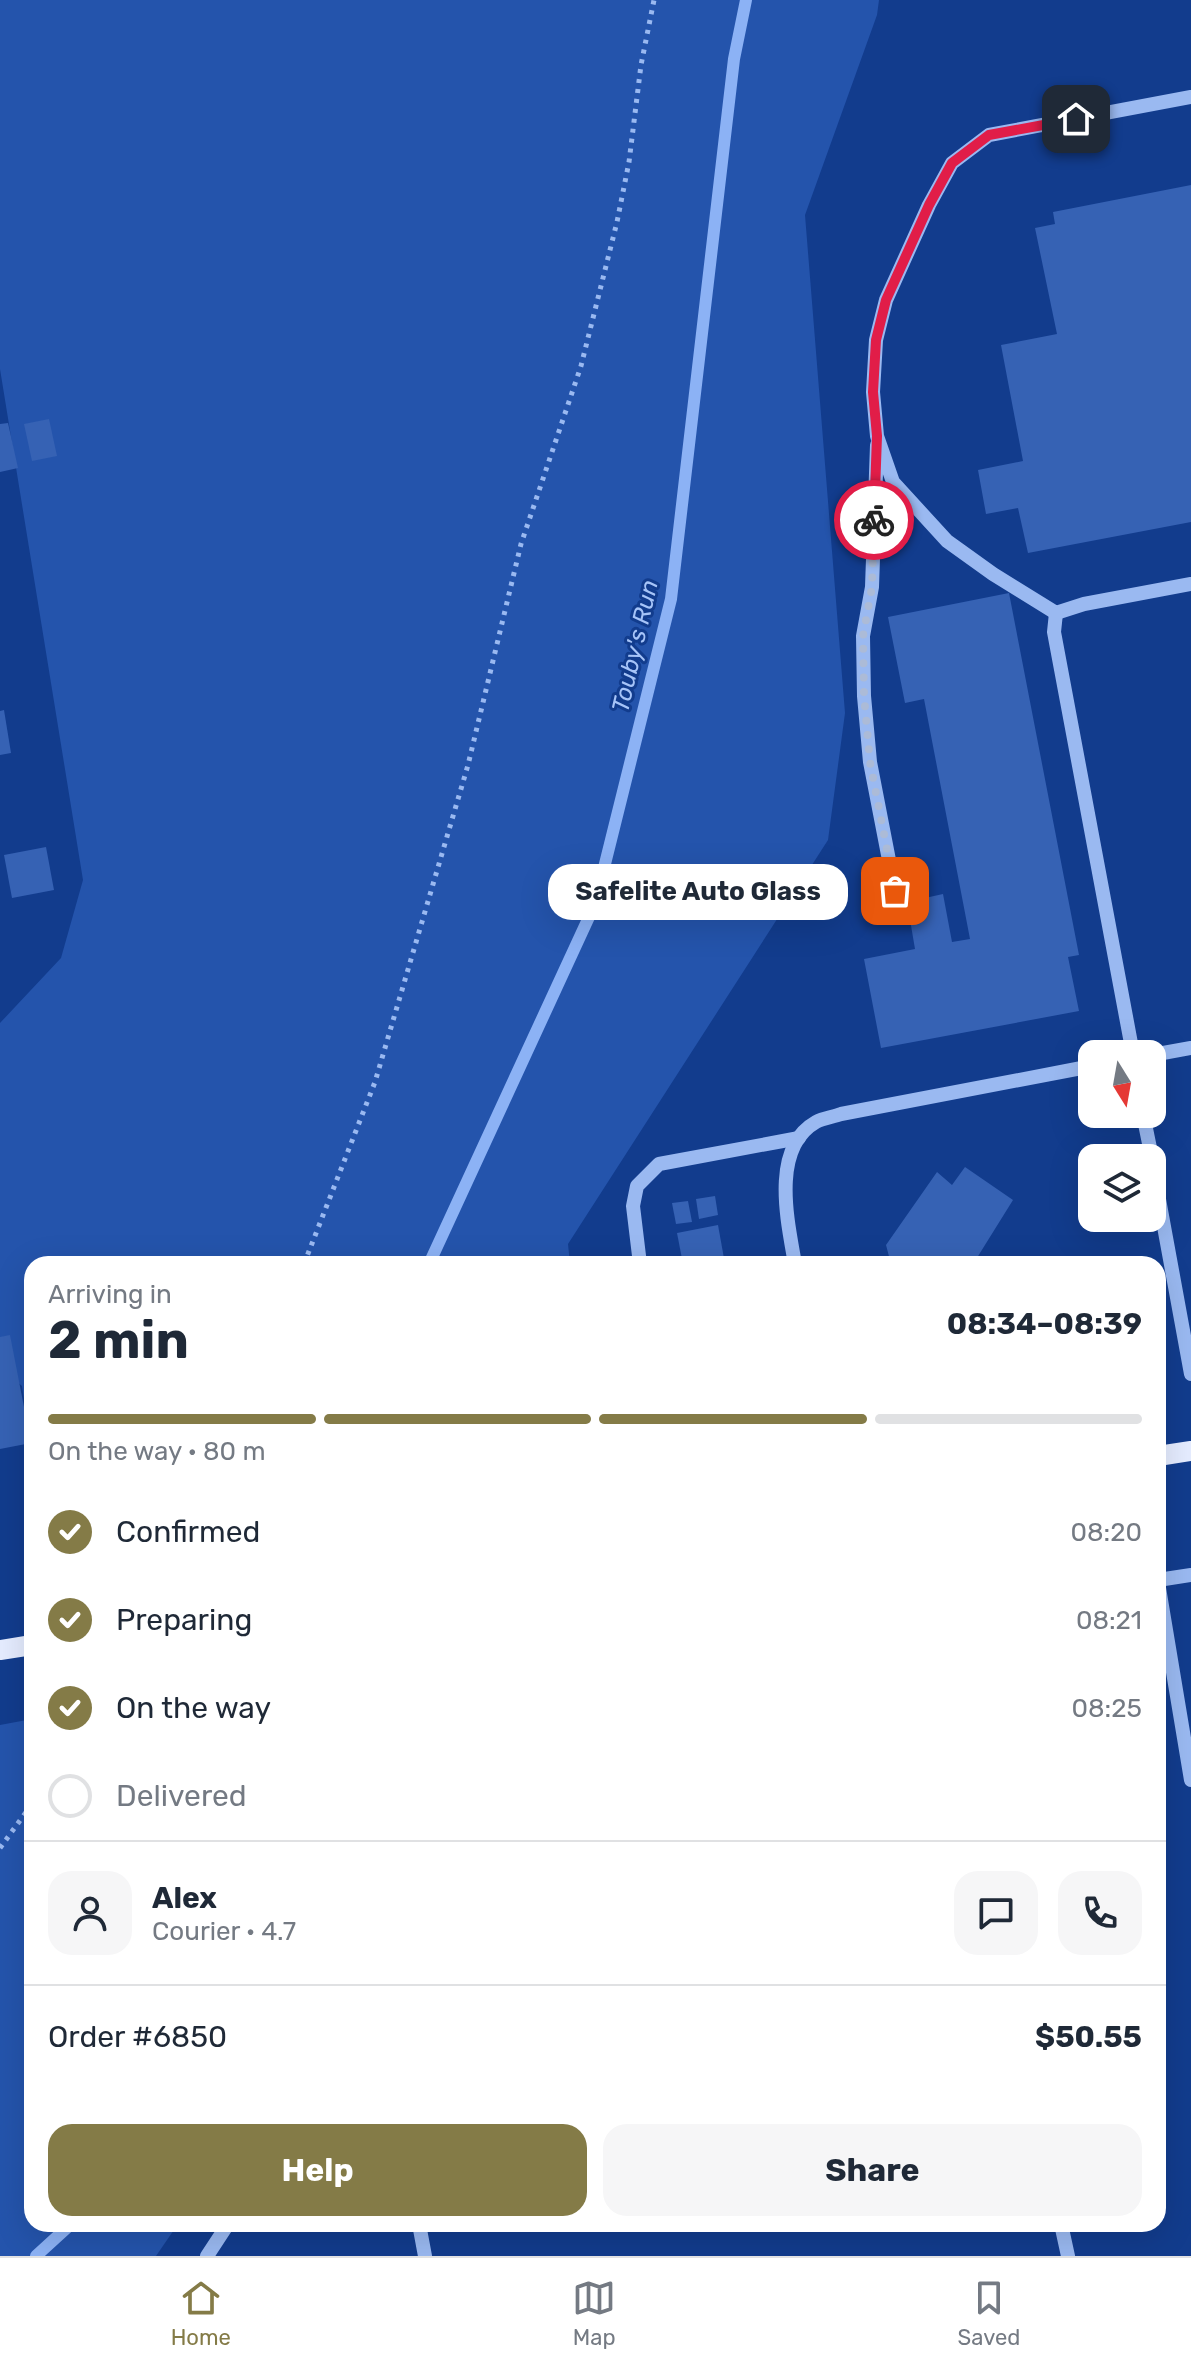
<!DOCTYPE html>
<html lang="en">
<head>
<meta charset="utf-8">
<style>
	body { margin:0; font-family:Rubik,sans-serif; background:#f6f6f7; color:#1f2937; height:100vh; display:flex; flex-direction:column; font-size:30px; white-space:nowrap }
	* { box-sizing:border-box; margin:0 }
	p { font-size:26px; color:#747a83 }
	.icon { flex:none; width:44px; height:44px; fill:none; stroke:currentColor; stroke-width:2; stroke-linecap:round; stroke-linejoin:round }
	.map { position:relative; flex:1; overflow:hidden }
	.details { position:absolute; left:24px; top:1256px; width:1142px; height:976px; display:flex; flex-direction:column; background:#fff; border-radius:24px; box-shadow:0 8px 32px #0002 }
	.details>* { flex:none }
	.needle { width:52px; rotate:169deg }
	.buttons { position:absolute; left:1078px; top:1040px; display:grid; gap:16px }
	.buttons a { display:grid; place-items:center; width:88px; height:88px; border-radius:16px; background:#fff; box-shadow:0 8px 32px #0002; font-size:40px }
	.pin { position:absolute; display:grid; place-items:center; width:68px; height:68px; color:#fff; margin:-34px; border-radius:16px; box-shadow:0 4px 12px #0006 }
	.courier { position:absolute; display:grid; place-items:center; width:80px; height:80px; margin:-40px; border:6px solid #e11d48; border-radius:50%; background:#fff; color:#222; box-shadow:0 2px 10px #0007 }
	.bubble { position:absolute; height:56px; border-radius:24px; background:#fff; box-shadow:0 8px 32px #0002; font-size:26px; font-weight:700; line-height:56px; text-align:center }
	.head em { font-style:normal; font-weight:700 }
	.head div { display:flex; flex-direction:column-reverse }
	.head { display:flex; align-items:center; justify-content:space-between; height:136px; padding:0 24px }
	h1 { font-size:52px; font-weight:700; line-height:60px }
	.bar { display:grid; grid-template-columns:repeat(4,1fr); gap:12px 8px; align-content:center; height:96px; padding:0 24px }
	.bar i { height:10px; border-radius:6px; background:#e0e1e3 }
	.bar .on { background:#847b47 }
	.bar p { grid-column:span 4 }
	.line { display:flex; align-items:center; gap:20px; padding:0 24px; border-top:2px solid #e0e1e3 }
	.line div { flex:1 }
	.round { display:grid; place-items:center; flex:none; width:84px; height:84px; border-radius:24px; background:#f6f6f7 }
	ol { padding:0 24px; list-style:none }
	li { display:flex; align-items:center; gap:24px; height:88px }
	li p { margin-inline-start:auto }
	li .icon { padding:8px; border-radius:50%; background:#847b47; color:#fff; stroke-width:4 }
	li:last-child { color:#747a83 }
	li i { width:44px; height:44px; border:4px solid #e0e1e3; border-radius:50% }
	.action { display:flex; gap:16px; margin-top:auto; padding:16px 24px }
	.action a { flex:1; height:92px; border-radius:24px; background:#847b47; color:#fff; font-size:32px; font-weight:700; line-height:92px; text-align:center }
	.action a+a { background:#f6f6f7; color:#1f2937 }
	.dock { display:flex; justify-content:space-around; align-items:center; height:112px; border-top:2px solid #e0e1e3; background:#fff; font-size:22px; color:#747a83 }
	.dock a { display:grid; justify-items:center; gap:4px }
	.dock .on { color:#847b47 }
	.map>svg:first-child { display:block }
	.green { fill:#2454ac }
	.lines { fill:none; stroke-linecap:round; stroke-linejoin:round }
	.stream { stroke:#8cb2f5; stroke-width:12 }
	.building { fill:#3662b4 }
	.path { stroke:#9ab9f1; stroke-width:5; stroke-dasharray:4 6; stroke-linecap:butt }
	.minor { stroke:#9ab9f1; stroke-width:14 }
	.major { stroke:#e5ecff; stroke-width:20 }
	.done { stroke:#acbbd7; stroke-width:8; stroke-dasharray:0 14.4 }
	.route { stroke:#e11d48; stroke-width:10 }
	.labels { text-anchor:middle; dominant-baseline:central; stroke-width:6; stroke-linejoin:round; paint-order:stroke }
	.water-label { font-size:24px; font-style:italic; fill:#a6c4f8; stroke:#123c8d }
</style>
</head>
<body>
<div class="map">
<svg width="1191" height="2256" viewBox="0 0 1191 2256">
	<rect width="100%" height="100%" fill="#123c8d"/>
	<g class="green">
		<path d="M 0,0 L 879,0 L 877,15 L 805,215 L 845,713 L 828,840 L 568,1244 L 570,1264 L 32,1264 L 32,1451 L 22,1386 L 0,1368 L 0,1023 L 61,958 L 83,880 L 0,369 Z"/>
		<path d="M 32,1719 L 32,2224 L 178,2224 L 156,2256 L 0,2256 L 0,1725 Z"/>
	</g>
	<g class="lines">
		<g class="stream">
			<path d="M 429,1264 L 595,904 L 671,599 L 734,59 L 746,0"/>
			<path d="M 36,2256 L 71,2224"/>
		</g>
	</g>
	<g class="building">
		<path d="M 1191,185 L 1191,522 L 1028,553 L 1018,508 L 986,514 L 978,470 L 1023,461 L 1001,345 L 1057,334 L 1035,228 L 1055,224 L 1053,212 Z"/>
		<path d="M 49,419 L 57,456 L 32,461 L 24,424 Z"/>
		<path d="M 8,423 L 18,468 L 0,472 L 0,424 Z"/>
		<path d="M 1009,593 L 1079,955 L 1068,957 L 1079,1011 L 881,1048 L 864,959 L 915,949 L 907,902 L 943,894 L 952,942 L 970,939 L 924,699 L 905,703 L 888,617 Z"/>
		<path d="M 4,710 L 11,753 L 0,755 L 0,711 Z"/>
		<path d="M 46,847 L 54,890 L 12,898 L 4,855 Z"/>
		<path d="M 965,1167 L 1013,1200 L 975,1261 L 979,1264 L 891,1264 L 886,1245 L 937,1172 L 952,1185 Z"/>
		<path d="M 715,1196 L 718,1215 L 699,1219 L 696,1199 Z"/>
		<path d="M 688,1201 L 692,1222 L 676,1224 L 672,1203 Z"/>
		<path d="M 718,1225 L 725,1264 L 683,1264 L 677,1233 Z"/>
		<path d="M 10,1335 L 31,1443 L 0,1449 L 0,1337 Z"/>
	</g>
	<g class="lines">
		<g class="path">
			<path d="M 304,1264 L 375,1082 L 468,765 L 521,544 L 581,366 L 617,222 L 629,162 L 641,65 L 654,0"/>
			<path d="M 0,1848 L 32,1804"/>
		</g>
		<g class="minor">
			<path d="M 1191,97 L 989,135 L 952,163 L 929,205 L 886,300 L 876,340 L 873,392 L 877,436 L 893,482 L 947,541 L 993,574 L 1056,613 L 1084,604 L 1191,584"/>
			<path d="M 877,445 L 872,587 L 863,636 L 864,696 L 870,762 L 895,891"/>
			<path d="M 1056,613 L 1054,632 L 1133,1054"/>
			<path d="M 1152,1055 L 1191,1048"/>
			<path d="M 1143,1114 L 1152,1158"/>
			<path d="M 1152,1161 L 1191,1374"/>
			<path d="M 640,1264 L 633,1206 L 637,1186 L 659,1164 L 799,1138"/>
			<path d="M 795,1264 C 788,1223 770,1148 816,1122 C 823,1118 833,1117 841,1114 L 1092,1066"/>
			<path d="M 1158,1580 L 1191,1575"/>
			<path d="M 1158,1582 L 1191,1780"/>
			<path d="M 419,2224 L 425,2256"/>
			<path d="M 1061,2224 L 1068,2256"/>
			<path d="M 207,2256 L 228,2224"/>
		</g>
		<g class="major">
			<path d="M 1158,1456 L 1191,1451"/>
			<path d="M 0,1650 L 32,1645"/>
		</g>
	</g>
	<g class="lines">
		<path class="done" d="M 874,520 L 872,587 L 863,636 L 864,696 L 870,762 L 895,891"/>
		<path class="route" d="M 874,520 L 877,436 L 873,392 L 876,340 L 886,300 L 929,205 L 952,163 L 989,135 L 1076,119"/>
	</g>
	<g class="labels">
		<g class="water-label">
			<text transform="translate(635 646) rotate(-77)">Touby's Run</text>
		</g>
	</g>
</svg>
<div class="buttons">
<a><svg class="needle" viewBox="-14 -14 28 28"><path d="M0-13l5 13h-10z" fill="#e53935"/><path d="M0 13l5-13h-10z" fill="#747a83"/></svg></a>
<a><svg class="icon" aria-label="layers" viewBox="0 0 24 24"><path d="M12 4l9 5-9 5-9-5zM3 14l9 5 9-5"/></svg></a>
</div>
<div class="pin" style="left:895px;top:891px;background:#ea580c"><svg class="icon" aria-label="bag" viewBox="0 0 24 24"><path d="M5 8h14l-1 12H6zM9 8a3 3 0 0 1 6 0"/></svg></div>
<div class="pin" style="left:1076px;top:119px;background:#1f2937"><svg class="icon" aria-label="home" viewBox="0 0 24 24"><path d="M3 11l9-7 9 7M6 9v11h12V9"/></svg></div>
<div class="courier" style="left:874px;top:520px"><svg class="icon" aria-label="bike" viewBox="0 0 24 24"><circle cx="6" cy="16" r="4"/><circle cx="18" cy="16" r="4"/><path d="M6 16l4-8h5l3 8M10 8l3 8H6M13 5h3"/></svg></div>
<div class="bubble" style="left:548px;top:864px;width:300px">Safelite Auto Glass</div>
<section class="details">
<div class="head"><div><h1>2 min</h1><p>Arriving in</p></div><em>08:34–08:39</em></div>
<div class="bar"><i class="on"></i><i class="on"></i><i class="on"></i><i></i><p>On the way · 80 m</p></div>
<ol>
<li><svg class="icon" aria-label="check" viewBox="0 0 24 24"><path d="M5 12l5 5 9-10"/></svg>Confirmed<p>08:20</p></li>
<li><svg class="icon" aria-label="check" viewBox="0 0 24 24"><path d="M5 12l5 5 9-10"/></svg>Preparing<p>08:21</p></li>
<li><svg class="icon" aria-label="check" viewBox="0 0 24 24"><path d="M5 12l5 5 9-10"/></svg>On the way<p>08:25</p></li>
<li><i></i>Delivered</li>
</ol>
<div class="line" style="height:144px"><a class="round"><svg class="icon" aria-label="person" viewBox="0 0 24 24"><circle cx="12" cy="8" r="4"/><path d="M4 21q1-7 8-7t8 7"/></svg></a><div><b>Alex</b><p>Courier · 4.7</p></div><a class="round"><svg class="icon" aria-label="chat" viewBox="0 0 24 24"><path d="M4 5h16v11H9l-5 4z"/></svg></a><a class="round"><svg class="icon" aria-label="phone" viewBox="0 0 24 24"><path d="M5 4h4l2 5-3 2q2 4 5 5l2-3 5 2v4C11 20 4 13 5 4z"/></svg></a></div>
<div class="line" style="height:104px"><div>Order #6850</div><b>$50.55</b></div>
<div class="action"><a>Help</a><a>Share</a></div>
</section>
</div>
<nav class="dock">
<a class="on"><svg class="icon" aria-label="home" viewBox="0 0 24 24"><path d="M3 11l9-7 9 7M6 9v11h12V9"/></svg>Home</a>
<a><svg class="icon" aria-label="map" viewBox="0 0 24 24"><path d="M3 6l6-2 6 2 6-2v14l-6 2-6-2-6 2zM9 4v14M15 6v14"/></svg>Map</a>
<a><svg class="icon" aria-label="saved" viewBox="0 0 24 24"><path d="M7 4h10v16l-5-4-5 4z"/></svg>Saved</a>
</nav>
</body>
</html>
